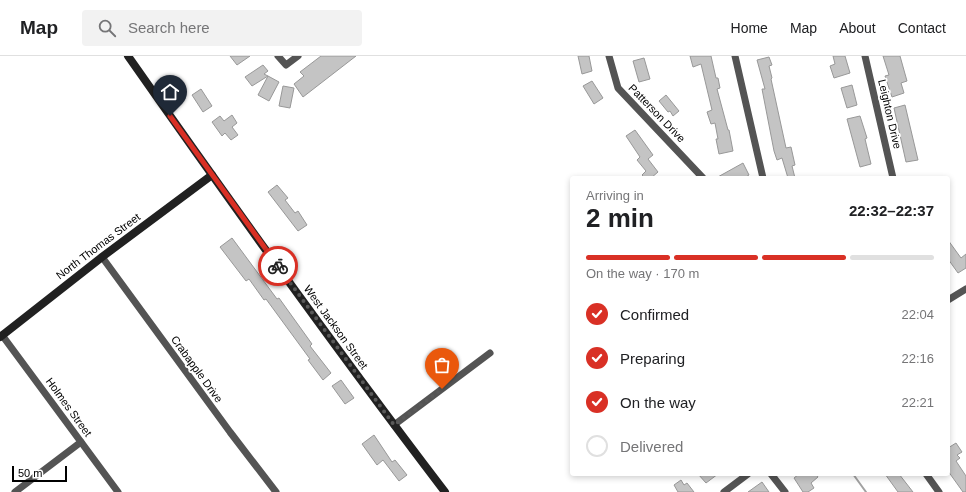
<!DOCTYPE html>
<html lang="en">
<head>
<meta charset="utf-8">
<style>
	body { margin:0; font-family:Arial,sans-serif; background:#f2f2f2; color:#202124; height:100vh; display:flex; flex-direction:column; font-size:15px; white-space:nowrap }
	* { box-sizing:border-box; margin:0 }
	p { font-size:13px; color:#757577 }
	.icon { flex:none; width:22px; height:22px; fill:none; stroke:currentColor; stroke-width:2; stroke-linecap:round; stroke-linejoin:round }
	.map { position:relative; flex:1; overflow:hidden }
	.side { position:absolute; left:570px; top:120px; width:380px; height:300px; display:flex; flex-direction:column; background:#fff; border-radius:4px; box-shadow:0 2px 6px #0003 }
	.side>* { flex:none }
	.scale { position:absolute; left:12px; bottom:10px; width:55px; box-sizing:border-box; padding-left:4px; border:2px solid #000; border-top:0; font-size:11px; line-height:14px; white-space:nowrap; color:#000; -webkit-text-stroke:3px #fff; paint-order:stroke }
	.pin { position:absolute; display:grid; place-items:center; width:34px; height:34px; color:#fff; margin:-41px -17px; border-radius:50% 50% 50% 0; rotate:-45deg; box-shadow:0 0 4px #0007 }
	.pin .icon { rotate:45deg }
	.courier { position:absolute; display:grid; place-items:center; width:40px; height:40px; margin:-20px; border:3px solid #d93025; border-radius:50%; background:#fff; color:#222; box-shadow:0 1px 5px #0007 }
	.headline em { font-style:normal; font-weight:800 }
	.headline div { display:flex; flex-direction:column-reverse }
	.headline { display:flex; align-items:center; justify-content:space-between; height:68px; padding:0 16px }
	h1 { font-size:26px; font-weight:800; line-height:30px }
	.bar { display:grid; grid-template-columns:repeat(4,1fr); gap:6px 4px; align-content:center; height:48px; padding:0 16px }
	.bar i { height:5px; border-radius:3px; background:#e0e0e0 }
	.bar .on { background:#d93025 }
	.bar p { grid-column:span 4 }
	ol { padding:0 16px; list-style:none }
	li { display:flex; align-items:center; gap:12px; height:44px }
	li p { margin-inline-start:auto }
	li .icon { padding:4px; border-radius:50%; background:#d93025; color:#fff; stroke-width:4 }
	li:last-child { color:#757577 }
	li i { width:22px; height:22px; border:2px solid #e0e0e0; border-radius:50% }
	header { display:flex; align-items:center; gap:24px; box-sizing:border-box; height:56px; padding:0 20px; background:#fff; border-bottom:1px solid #e0e0e0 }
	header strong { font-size:19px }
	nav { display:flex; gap:22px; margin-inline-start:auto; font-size:14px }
	.search { width:280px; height:36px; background:#f2f2f2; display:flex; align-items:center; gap:10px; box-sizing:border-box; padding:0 14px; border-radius:4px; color:#757577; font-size:15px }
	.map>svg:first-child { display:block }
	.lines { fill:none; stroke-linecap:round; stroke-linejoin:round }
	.stream { stroke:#a2a2a2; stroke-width:2 }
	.building { fill:#c4c4c4; stroke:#989898 }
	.street { stroke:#545454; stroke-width:7 }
	.secondary { stroke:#212121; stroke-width:8 }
	.done { stroke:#595959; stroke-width:4; stroke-dasharray:0 7.2 }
	.route { stroke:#d93025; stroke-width:5 }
	.labels { text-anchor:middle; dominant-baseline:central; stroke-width:3.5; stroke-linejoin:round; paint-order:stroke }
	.street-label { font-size:11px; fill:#000; stroke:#fff }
</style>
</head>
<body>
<header>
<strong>Map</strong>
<div class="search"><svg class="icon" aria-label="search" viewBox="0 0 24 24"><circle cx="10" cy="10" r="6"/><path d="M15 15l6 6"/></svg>Search here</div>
<nav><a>Home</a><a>Map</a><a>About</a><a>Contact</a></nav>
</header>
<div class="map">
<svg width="966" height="436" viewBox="0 0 966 436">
	<rect width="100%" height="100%" fill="#fff"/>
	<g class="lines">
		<path class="stream" d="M 853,418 L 866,436"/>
	</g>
	<g class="building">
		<path d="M 230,0 L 250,0 L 237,9 Z"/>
		<path d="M 321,0 L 356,0 L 303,41 L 294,28 L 304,20 L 300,16 Z"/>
		<path d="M 578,0 L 589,0 L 592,15 L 582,18 Z"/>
		<path d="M 690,0 L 711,0 L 716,22 L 718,22 L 720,32 L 717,33 L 728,74 L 729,74 L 733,95 L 719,98 L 716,83 L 718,83 L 715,67 L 711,68 L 707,56 L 712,54 L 701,8 L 693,11 Z"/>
		<path d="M 833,0 L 845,0 L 850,17 L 834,22 L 830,10 L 835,8 Z"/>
		<path d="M 883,0 L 900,0 L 907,25 L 901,27 L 904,37 L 892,41 L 885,20 L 889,19 Z"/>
		<path d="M 769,1 L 772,9 L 769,10 L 772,22 L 771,23 L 786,92 L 791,91 L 795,109 L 792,110 L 795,122 L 788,122 L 782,102 L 777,104 L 774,95 L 762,33 L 765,33 L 757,4 Z"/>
		<path d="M 644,2 L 650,23 L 639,26 L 633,5 Z"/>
		<path d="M 263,9 L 268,15 L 264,18 L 268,20 L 252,30 L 245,21 Z"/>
		<path d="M 268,20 L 279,26 L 269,45 L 258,39 Z"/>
		<path d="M 592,25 L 603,42 L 594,48 L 583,30 Z"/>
		<path d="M 852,29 L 857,49 L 847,52 L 841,32 Z"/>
		<path d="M 283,30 L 294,32 L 290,52 L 279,50 Z"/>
		<path d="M 201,33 L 212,50 L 203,56 L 192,39 Z"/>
		<path d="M 666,39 L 679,55 L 673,60 L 670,55 L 668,56 L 659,45 Z"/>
		<path d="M 905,49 L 918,104 L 906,106 L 894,52 Z"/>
		<path d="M 232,59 L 237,67 L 232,71 L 238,79 L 231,84 L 225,77 L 222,80 L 212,66 L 220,60 L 224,65 Z"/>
		<path d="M 860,60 L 867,82 L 865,83 L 871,108 L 860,111 L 847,63 Z"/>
		<path d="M 635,74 L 653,99 L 648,103 L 658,116 L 651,122 L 645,122 L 642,119 L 646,115 L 637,104 L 640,101 L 626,80 Z"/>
		<path d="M 743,107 L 749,119 L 744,122 L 716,122 Z"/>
		<path d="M 277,129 L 288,142 L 285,144 L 295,157 L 298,155 L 307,169 L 298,175 L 268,136 Z"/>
		<path d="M 232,182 L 277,243 L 279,242 L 312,288 L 310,290 L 331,317 L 323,324 L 308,304 L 310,303 L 266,243 L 264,244 L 249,223 L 246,225 L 220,191 Z"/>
		<path d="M 948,184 L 961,202 L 966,198 L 966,212 L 958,217 L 948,203 Z"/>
		<path d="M 341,324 L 354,342 L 345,348 L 332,330 Z"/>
		<path d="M 374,379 L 392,406 L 395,404 L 407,419 L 399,425 L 383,404 L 377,409 L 362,388 Z"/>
		<path d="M 956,387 L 962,396 L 957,399 L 960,402 L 956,405 L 966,420 L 966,436 L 963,436 L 948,415 L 948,392 Z"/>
		<path d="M 698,418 L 718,418 L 706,427 Z"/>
		<path d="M 799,418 L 816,418 L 818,421 L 811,427 L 814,432 L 808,436 L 803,436 L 794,422 Z"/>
		<path d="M 885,418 L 899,418 L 913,436 L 898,436 Z"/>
		<path d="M 681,424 L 684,429 L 687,427 L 694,436 L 678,436 L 674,429 Z"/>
		<path d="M 762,426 L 769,436 L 748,436 Z"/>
	</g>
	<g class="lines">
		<g class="street">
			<path d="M 278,0 L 286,9 L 298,0"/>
			<path d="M 609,0 L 618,32 L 703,122"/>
			<path d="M 735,0 L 763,122"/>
			<path d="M 865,0 L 893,122"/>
			<path d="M 102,201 L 230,376 L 276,436"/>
			<path d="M 948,244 L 966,233"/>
			<path d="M 2,279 L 118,436"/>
			<path d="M 394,369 L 490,297"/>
			<path d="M 771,418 L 785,436"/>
			<path d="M 926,418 L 939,436"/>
			<path d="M 15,436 L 81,386"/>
			<path d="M 724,436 L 748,418"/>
		</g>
		<g class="secondary">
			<path d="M 128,0 C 231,147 336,293 445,436"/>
			<path d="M 0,281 L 102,201 L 212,119"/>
		</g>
	</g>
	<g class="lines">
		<path class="done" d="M 278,210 L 394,369 L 442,333"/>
		<path class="route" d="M 170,60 L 278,210"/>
	</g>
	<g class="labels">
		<g class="street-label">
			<text transform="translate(657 57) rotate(46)">Patterson Drive</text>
			<text transform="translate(890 58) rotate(77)">Leighton Drive</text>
			<text transform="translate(98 190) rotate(-37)">North Thomas Street</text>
			<text transform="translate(336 271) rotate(54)">West Jackson Street</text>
			<text transform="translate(197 313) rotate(54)">Crabapple Drive</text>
			<text transform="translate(69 351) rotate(54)">Holmes Street</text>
		</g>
	</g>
</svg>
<div class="scale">50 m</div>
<div class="pin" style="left:442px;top:333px;background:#ea580c"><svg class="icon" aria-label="bag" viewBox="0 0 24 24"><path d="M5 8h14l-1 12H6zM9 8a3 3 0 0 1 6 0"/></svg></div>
<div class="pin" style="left:170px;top:60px;background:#1f2937"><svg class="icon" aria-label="home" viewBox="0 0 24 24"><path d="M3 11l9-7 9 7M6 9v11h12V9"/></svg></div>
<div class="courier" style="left:278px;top:210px"><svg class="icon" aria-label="bike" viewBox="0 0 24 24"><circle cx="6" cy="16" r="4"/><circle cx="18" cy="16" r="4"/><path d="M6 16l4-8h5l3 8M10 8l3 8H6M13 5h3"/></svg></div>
<section class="side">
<div class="headline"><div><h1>2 min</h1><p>Arriving in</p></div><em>22:32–22:37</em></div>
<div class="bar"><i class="on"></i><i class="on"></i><i class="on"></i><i></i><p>On the way · 170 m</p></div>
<ol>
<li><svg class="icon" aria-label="check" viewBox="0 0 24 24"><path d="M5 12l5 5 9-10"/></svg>Confirmed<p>22:04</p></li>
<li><svg class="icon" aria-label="check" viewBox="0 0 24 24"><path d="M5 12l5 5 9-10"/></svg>Preparing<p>22:16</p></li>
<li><svg class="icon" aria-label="check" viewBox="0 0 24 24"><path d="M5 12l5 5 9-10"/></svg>On the way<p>22:21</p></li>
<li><i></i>Delivered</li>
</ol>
</section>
</div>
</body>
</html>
